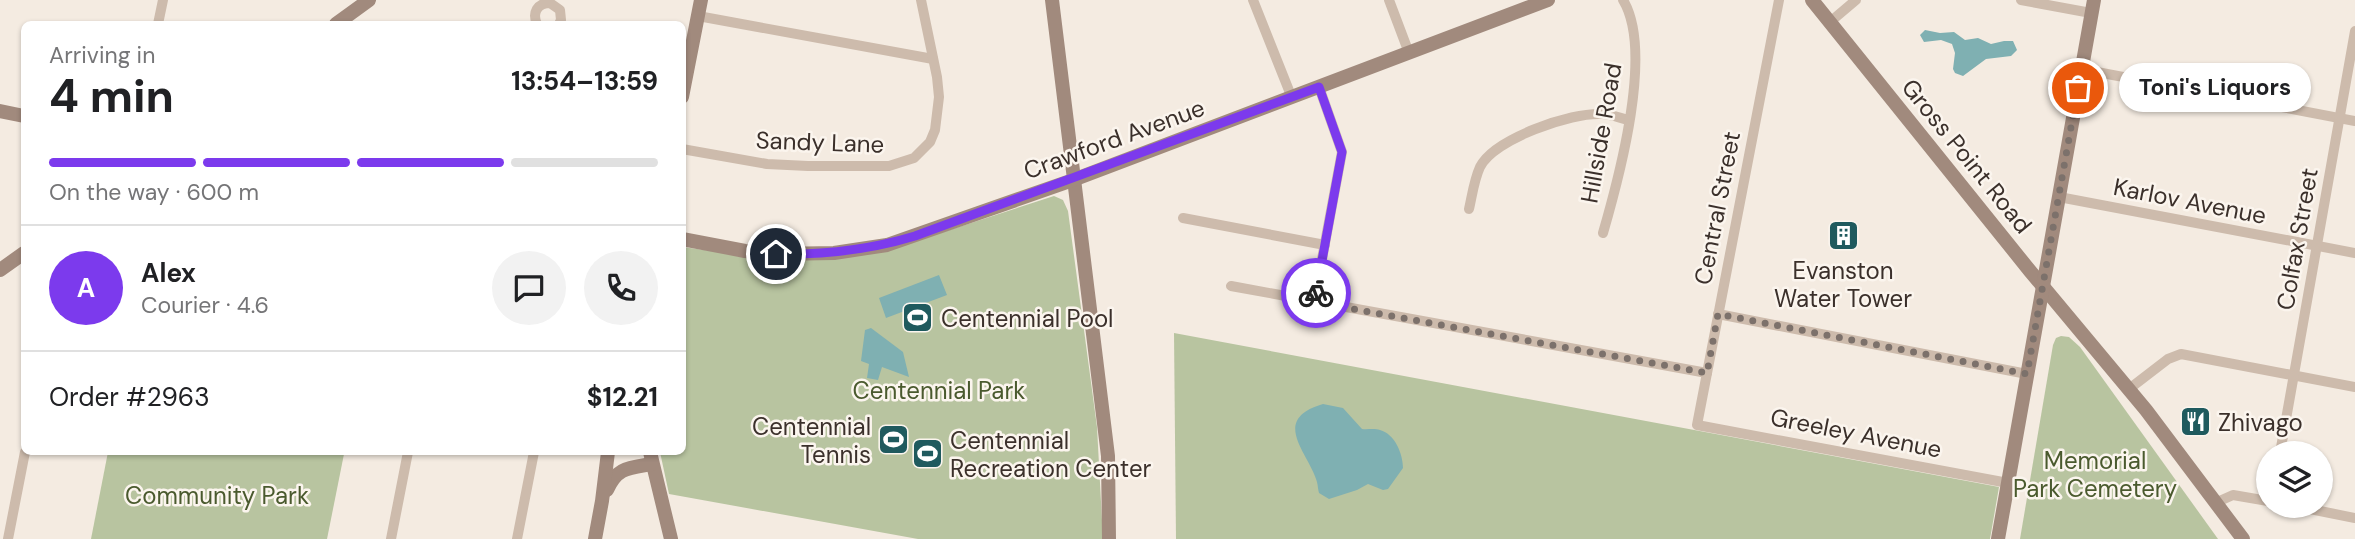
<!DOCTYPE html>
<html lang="en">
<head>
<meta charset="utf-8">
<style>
	body { margin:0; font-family:"DM Sans",sans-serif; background:#f2f2f2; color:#202124; height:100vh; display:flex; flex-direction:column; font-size:26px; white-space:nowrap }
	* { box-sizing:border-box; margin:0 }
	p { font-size:23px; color:#757577 }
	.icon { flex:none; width:38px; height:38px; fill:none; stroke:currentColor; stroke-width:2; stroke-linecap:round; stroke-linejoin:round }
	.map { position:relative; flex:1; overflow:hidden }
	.details { position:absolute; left:21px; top:21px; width:665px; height:434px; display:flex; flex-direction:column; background:#fff; border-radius:10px; box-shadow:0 2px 5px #0004 }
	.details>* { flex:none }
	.controls { position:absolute; left:2256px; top:441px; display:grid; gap:14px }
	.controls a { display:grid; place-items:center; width:77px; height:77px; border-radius:50%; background:#fff; box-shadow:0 2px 5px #0004; font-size:35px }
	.pin { position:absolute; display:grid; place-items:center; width:60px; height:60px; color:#fff; margin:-30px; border:4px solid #fff; border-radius:50%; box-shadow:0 2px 7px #0007 }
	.courier { position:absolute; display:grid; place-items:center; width:70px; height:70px; margin:-35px; border:5px solid #7c3aed; border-radius:50%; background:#fff; color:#222; box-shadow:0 2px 9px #0007 }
	.bubble { position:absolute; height:49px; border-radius:24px; background:#fff; box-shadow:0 2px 5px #0004; font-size:23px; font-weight:700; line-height:49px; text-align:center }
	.summary em { font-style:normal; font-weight:700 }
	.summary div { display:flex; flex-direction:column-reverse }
	.summary { display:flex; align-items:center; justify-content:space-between; height:119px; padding:0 28px }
	h1 { font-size:46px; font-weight:700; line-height:52px }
	.bar { display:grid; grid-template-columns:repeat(4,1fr); gap:10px 7px; align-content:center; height:84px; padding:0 28px }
	.bar i { height:9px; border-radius:5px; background:#e0e0e0 }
	.bar .on { background:#7c3aed }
	.bar p { grid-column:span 4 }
	.line { display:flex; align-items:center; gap:18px; padding:0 28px; border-top:2px solid #e0e0e0 }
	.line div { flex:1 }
	.round { display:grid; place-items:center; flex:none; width:74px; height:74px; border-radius:37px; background:#f2f2f2 }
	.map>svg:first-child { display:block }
	.green { fill:#b8c4a0 }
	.water { fill:#7fb0b2 }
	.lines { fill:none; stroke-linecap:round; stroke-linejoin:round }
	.street { stroke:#cdbbac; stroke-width:10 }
	.secondary { stroke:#a18a7d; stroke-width:14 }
	.done { stroke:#7c716b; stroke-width:7; stroke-dasharray:0 12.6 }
	.route { stroke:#7c3aed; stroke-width:9 }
	.labels { text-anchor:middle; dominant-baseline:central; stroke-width:5; stroke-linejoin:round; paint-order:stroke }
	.street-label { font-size:24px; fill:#3b302b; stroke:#fbf5ee }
	.poi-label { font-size:24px; fill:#3b302b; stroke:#fbf5ee; text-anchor:start }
	.park-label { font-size:24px; fill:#4a5a2e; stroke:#fbf5ee }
</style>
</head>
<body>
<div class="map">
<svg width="2355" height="539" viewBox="0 0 2355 539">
	<rect width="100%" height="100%" fill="#f4ebe1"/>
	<g class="green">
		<path d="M 1054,196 L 1063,200 L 1068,211 L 1097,427 L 1103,539 L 918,539 L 669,494 L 660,452 L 682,452 L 683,247 L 775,260 L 885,251 Z"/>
		<path d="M 1174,333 L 1999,487 L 1990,539 L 1176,539 Z"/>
		<path d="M 2061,336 L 2069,337 L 2080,347 L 2218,539 L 2020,539 L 2053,345 L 2056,338 Z"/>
		<path d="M 108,452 L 331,452 L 344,454 L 327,539 L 91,539 Z"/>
	</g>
	<g class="water">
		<path d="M 1925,30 L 1940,33 L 1954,32 L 1965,40 L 1978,38 L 1991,44 L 2004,41 L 2013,41 L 2017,50 L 2011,56 L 1986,59 L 1963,76 L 1955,73 L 1953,69 L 1955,53 L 1952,44 L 1941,40 L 1924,42 L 1920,35 Z"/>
		<path d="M 939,275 L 947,295 L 886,318 L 879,298 Z"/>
		<path d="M 871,328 L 903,352 L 909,377 L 882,367 L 878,380 L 867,378 L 869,364 L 861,361 L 865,330 Z"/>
		<path d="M 1323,404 L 1343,408 L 1362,429 C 1367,430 1374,428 1380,430 C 1395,434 1403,454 1403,468 L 1388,489 L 1383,490 L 1368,484 L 1357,490 L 1329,499 L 1319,493 C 1318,490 1318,486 1317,482 C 1309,453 1269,420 1323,404 Z"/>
	</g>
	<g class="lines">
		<g class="street">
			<path d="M 1253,0 L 1292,98"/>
			<path d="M 1389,0 L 1409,53"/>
			<path d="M 1779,0 L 1697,425 L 2008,483"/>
			<path d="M 2021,0 L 2091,13"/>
			<path d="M 698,16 L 933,59"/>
			<path d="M 1830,22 L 1856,0"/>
			<path d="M 158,24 L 163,0"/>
			<path d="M 537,24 C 532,13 537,3 550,3 L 560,10 L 561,20 L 559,24"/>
			<path d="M 2081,69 L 2355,121"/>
			<path d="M 682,149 L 767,164 L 808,166 L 889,166 L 914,158 L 930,142 L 935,130 L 939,97 L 937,77 L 921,0"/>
			<path d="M 2059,197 L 2355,253"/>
			<path d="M 1469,209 C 1472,196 1474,180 1480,167 C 1494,139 1571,112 1602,114 C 1610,114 1620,118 1628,120"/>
			<path d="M 1183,218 L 1325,245"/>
			<path d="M 1603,233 C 1619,178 1654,51 1623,0"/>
			<path d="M 1231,286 L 1707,373"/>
			<path d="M 1314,302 L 1342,152 L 1319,87"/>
			<path d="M 1718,314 L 2027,374"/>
			<path d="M 2129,389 L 2168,359 L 2181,354 L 2355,387"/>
			<path d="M 2280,453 L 2355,31"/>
			<path d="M 2215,503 L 2233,495 L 2268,501"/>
			<path d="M 2295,506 L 2355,518"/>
			<path d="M 8,539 L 25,452"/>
			<path d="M 391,539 L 408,452"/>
			<path d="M 517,539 L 534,452"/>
		</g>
		<g class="secondary">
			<path d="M 1052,0 L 1108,456 L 1109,539"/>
			<path d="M 1812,0 L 2030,271 L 2146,410 L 2243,539"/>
			<path d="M 336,24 L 369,0"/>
			<path d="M 682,97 L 701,0"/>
			<path d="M 0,111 L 24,116"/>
			<path d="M 682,239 L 745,251 L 776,254 L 834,253 L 887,245 L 1073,180 L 1548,0"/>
			<path d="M 0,270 L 24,253"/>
			<path d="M 650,452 L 671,539"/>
			<path d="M 607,490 C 617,467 629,468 652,464"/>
			<path d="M 595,539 L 602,501 L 608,452"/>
			<path d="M 1998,539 L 2094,0"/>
		</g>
	</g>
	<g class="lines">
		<path class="done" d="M 1316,293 L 1314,302 L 1707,373 L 1718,314 L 2027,374 L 2078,88"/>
		<path class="route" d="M 776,254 C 824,255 869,250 915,236 L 1319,87 L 1342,152 L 1316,293"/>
	</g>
	<defs>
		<symbol id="building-square" viewBox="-11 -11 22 22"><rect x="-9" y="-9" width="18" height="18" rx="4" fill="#1f5a5e" stroke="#fbf5ee"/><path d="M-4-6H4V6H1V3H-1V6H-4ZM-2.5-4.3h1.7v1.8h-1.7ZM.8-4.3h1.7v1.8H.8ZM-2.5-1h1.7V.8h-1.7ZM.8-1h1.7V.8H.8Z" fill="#fff"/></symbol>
		<symbol id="stadium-square" viewBox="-11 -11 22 22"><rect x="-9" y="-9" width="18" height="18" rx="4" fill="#1f5a5e" stroke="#fbf5ee"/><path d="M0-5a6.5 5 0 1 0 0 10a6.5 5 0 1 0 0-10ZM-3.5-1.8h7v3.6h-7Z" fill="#fff"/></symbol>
		<symbol id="restaurant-square" viewBox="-11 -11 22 22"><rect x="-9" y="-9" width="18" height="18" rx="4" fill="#1f5a5e" stroke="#fbf5ee"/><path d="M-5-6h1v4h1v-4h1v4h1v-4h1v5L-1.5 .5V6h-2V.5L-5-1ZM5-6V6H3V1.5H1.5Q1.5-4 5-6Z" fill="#fff"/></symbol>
	</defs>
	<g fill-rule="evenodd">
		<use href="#building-square" x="1826" y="218" width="35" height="35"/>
		<use href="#stadium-square" x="900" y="300" width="35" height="35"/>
		<use href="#restaurant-square" x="2178" y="404" width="35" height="35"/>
		<use href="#stadium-square" x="876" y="422" width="35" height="35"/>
		<use href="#stadium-square" x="910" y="436" width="35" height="35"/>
	</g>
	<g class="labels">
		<g class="street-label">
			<text transform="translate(1601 133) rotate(-80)">Hillside Road</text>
			<text transform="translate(1114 139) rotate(-20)">Crawford Avenue</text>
			<text transform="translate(820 142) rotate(2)">Sandy Lane</text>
			<text transform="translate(1967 156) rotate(51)">Gross Point Road</text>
			<text transform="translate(2190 201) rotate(11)">Karlov Avenue</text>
			<text transform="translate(1717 208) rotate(-79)">Central Street</text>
			<text transform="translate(2297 239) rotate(-80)">Colfax Street</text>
			<text transform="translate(1856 433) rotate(11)">Greeley Avenue</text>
		</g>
		<g class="poi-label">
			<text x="1843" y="270" text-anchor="middle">Evanston<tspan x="1843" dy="28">Water Tower</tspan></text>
			<text x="941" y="318">Centennial Pool</text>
			<text x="2218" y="422">Zhivago</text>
			<text x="871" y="426" text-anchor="end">Centennial<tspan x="871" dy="28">Tennis</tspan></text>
			<text x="950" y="440">Centennial<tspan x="950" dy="28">Recreation Center</tspan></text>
		</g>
		<g class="park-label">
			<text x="939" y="390">Centennial Park</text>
			<text x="2095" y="460">Memorial<tspan x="2095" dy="28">Park Cemetery</tspan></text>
			<text x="217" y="495">Community Park</text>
		</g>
	</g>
</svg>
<div class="controls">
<a><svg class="icon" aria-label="layers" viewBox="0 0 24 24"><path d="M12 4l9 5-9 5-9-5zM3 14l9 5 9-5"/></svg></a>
</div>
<div class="pin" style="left:2078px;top:88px;background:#ea580c"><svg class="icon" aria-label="bag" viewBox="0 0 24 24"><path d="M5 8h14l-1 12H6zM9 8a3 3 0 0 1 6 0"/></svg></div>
<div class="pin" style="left:776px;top:254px;background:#1f2937"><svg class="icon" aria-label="home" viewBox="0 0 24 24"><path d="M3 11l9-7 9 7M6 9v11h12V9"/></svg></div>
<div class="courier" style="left:1316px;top:293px"><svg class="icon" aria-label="bike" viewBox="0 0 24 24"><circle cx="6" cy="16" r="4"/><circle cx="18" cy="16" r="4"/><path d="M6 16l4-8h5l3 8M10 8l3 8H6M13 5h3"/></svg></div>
<div class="bubble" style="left:2119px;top:63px;width:192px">Toni's Liquors</div>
<section class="details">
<div class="summary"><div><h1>4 min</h1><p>Arriving in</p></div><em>13:54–13:59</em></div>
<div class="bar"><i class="on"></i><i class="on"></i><i class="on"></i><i></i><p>On the way · 600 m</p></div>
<div class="line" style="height:126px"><b class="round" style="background:#7c3aed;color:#fff">A</b><div><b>Alex</b><p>Courier · 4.6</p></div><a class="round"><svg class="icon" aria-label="chat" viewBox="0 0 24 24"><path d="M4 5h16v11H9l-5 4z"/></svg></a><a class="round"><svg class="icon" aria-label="phone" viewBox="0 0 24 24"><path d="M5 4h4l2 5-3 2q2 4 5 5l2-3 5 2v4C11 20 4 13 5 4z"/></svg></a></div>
<div class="line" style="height:91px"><div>Order #2963</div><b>$12.21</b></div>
</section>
</div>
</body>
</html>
